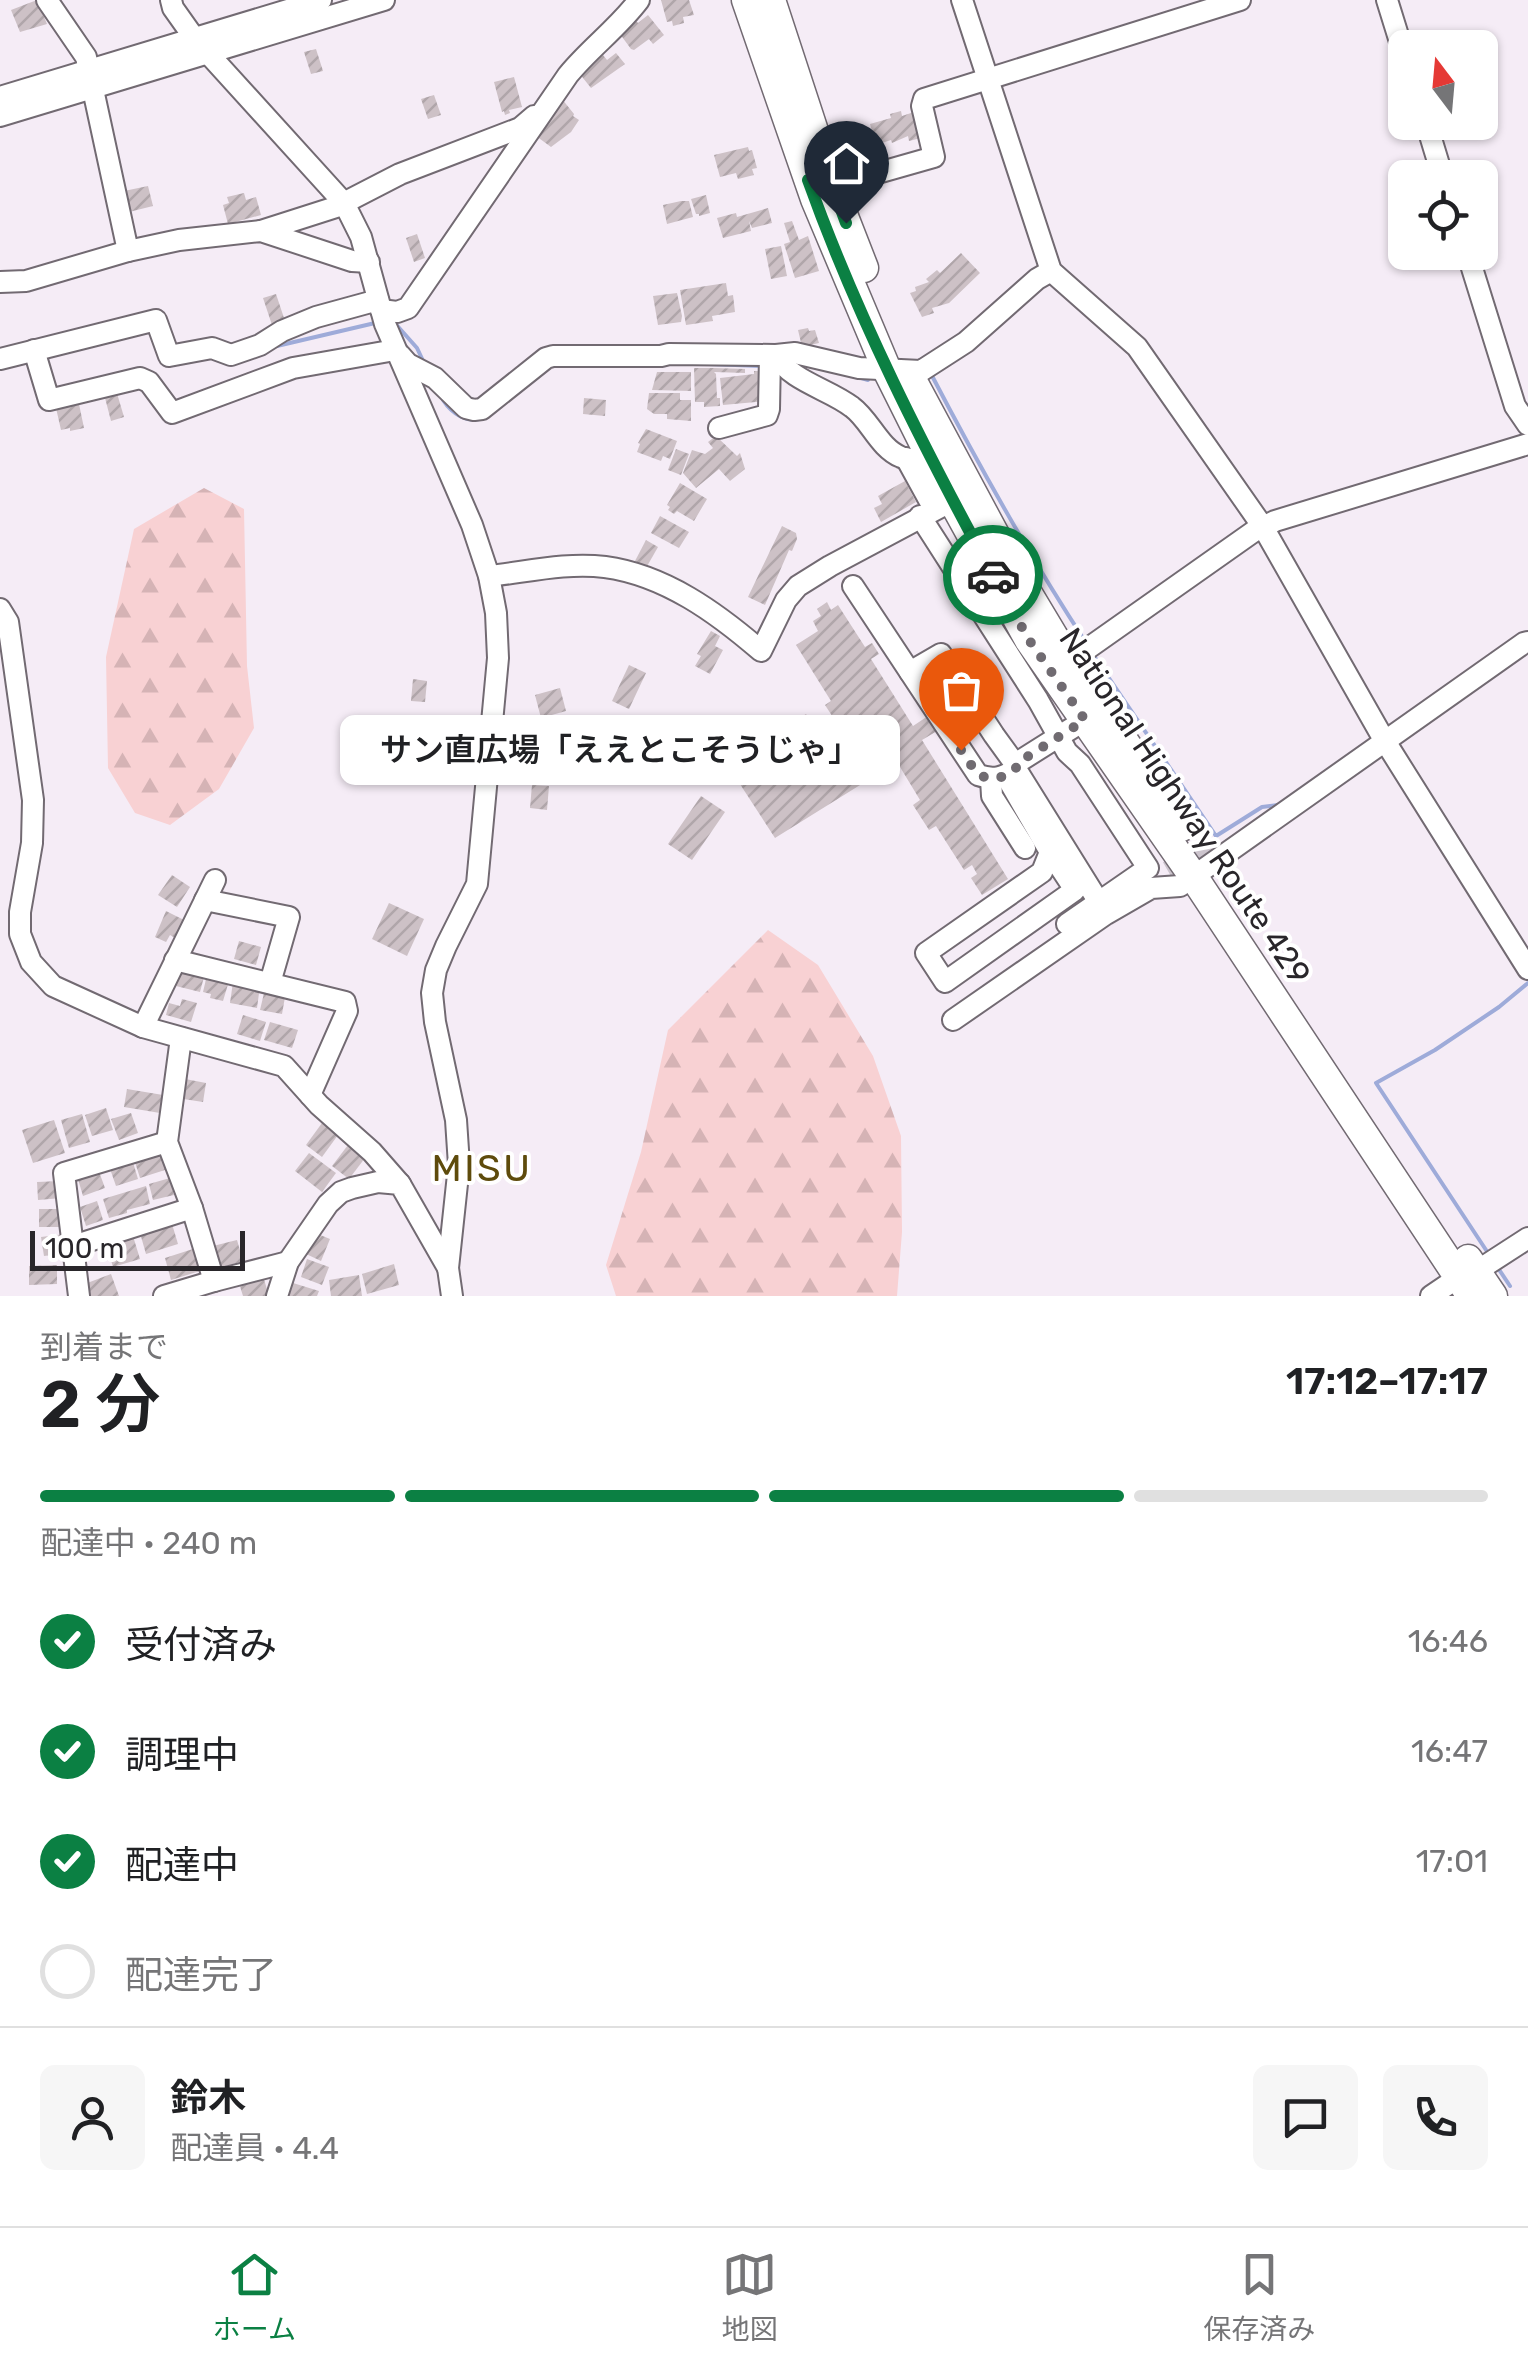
<!DOCTYPE html>
<html lang="ja">
<head>
<meta charset="utf-8">
<style>
	body { margin:0; font-family:Rubik,"Noto Sans JP",sans-serif; background:#f6f6f6; color:#202124; height:100vh; display:flex; flex-direction:column; font-size:38px; white-space:nowrap }
	* { box-sizing:border-box; margin:0 }
	p { font-size:32px; color:#757577 }
	.icon { flex:none; width:55px; height:55px; fill:none; stroke:currentColor; stroke-width:2; stroke-linecap:round; stroke-linejoin:round }
	.map { position:relative; height:1296px; overflow:hidden }
	.drawer { display:flex; flex-direction:column; background:#fff; flex:1 }
	.drawer>* { flex:none }
	.needle { width:65px; rotate:344deg }
	.buttons { position:absolute; left:1388px; top:30px; display:grid; gap:20px }
	.buttons a { display:grid; place-items:center; width:110px; height:110px; border-radius:15px; background:#fff; box-shadow:0 2px 8px #0004; font-size:50px }
	.scale { position:absolute; left:30px; bottom:25px; width:215px; box-sizing:border-box; padding-left:10px; border:5px solid #29262a; border-top:0; font-size:28px; line-height:35px; white-space:nowrap; color:#29262a; -webkit-text-stroke:8px #fff; paint-order:stroke }
	.pin { position:absolute; display:grid; place-items:center; width:85px; height:85px; color:#fff; margin:-102px -42px; border-radius:50% 50% 50% 0; rotate:-45deg; box-shadow:0 0 10px #0007 }
	.pin .icon { rotate:45deg }
	.courier { position:absolute; display:grid; place-items:center; width:100px; height:100px; margin:-50px; border:8px solid #0b8043; border-radius:50%; background:#fff; color:#222; box-shadow:0 2px 12px #0007 }
	.bubble { position:absolute; height:70px; border-radius:15px; background:#fff; box-shadow:0 2px 8px #0004; font-size:32px; font-weight:600; line-height:70px; text-align:center }
	.summary em { font-style:normal; font-weight:600 }
	.summary div { display:flex; flex-direction:column-reverse }
	.summary { display:flex; align-items:center; justify-content:space-between; height:170px; padding:0 40px }
	h1 { font-size:65px; font-weight:600; line-height:75px }
	.bar { display:grid; grid-template-columns:repeat(4,1fr); gap:15px 10px; align-content:center; height:120px; padding:0 40px }
	.bar i { height:12px; border-radius:8px; background:#e0e0e0 }
	.bar .on { background:#0b8043 }
	.bar p { grid-column:span 4 }
	.line { display:flex; align-items:center; gap:25px; padding:0 40px; border-top:2px solid #e0e0e0 }
	.line div { flex:1 }
	.round { display:grid; place-items:center; flex:none; width:105px; height:105px; border-radius:15px; background:#f6f6f6 }
	ol { padding:0 40px; list-style:none }
	li { display:flex; align-items:center; gap:30px; height:110px }
	li p { margin-inline-start:auto }
	li .icon { padding:10px; border-radius:50%; background:#0b8043; color:#fff; stroke-width:4 }
	li:last-child { color:#757577 }
	li i { width:55px; height:55px; border:5px solid #e0e0e0; border-radius:50% }
	.menu { display:flex; justify-content:space-around; align-items:center; height:140px; border-top:2px solid #e0e0e0; background:#fff; font-size:28px; color:#757577 }
	.menu a { display:grid; justify-items:center; gap:5px }
	.menu .on { color:#0b8043 }
	.map>svg:first-child { display:block }
	.forest { fill:url(#forest-firs) }
	.lines { fill:none; stroke-linecap:round; stroke-linejoin:round }
	.stream { stroke:#9eabd9; stroke-width:4 }
	.building { fill:url(#building-hatch) }
	.minor-tunnel { stroke:#ccc4cd; stroke-width:20; stroke-dasharray:20 10; stroke-linecap:butt }
	.minor-casing { stroke:#726a72; stroke-width:24 }
	.highway-casing { stroke:#726a72; stroke-width:31 }
	.minor { stroke:#fff; stroke-width:20 }
	.highway { stroke:#fff; stroke-width:28 }
	.done { stroke:#706b71; stroke-width:10; stroke-dasharray:0 18 }
	.route { stroke:#0b8043; stroke-width:12 }
	.labels { text-anchor:middle; dominant-baseline:central; stroke-width:8; stroke-linejoin:round; paint-order:stroke }
	.street-label { font-size:32px; fill:#29262a; stroke:#fff }
	.quarter-label { font-size:38px; letter-spacing:2.5px; fill:#5e4b0c; stroke:#fff }
</style>
</head>
<body>
<div class="map">
<svg width="1528" height="1296" viewBox="0 0 1528 1296">
	<defs>
		<pattern id="forest-firs" width="22" height="20" patternUnits="userSpaceOnUse" patternTransform="scale(2.5)"><rect width="22" height="20" fill="#f8d1d3"/><path d="M5 1l3.5 6h-7zM16 11l3.5 6h-7z" fill="#d5b3b5"/></pattern>
		<pattern id="building-hatch" width="6" height="6" patternUnits="userSpaceOnUse" patternTransform="scale(2.5)"><rect width="6" height="6" fill="#cdc1c6"/><path d="M-1 1l2-2M0 6l6-6M5 7l2-2" fill="none" stroke="#b0a6aa"/></pattern>
	</defs>
	<rect width="100%" height="100%" fill="#f5ecf6"/>
	<g class="forest">
		<path d="M 204,488 L 244,509 L 247,666 L 254,728 L 219,789 L 170,825 L 135,813 L 108,768 L 106,657 L 134,529 Z"/>
		<path d="M 768,930 L 818,965 L 873,1056 L 901,1136 L 902,1232 L 897,1296 L 616,1296 L 606,1265 L 641,1152 L 668,1030 Z"/>
	</g>
	<g class="lines">
		<g class="stream">
			<path d="M 393,321 L 417,348 L 425,365"/>
			<path d="M 277,346 L 375,323"/>
			<path d="M 710,364 L 760,366"/>
			<path d="M 930,372 C 978,464 1028,554 1085,641"/>
			<path d="M 858,377 L 868,380"/>
			<path d="M 443,400 C 452,414 468,425 485,417"/>
			<path d="M 1092,653 L 1216,836 L 1262,807 L 1278,805 L 1281,807"/>
			<path d="M 1488,1253 L 1376,1083 L 1435,1050 L 1499,1007 L 1528,983"/>
			<path d="M 1496,1265 L 1510,1286"/>
		</g>
	</g>
	<g class="building">
		<path d="M 37,0 L 47,24 L 20,32 L 11,10 Z"/>
		<path d="M 661,0 L 689,0 L 694,15 L 683,17 L 684,23 L 673,26 L 672,21 L 667,22 Z"/>
		<path d="M 631,15 L 638,23 L 648,15 L 664,35 L 653,44 L 649,39 L 634,50 L 631,49 L 617,30 Z"/>
		<path d="M 316,49 L 323,71 L 311,74 L 304,52 Z"/>
		<path d="M 616,53 L 625,64 L 591,88 L 579,73 L 603,55 L 607,60 Z"/>
		<path d="M 514,77 L 522,107 L 509,110 L 510,113 L 505,115 L 504,111 L 502,112 L 494,82 Z"/>
		<path d="M 434,95 L 441,115 L 428,119 L 421,99 Z"/>
		<path d="M 562,99 L 574,114 L 573,116 L 579,120 L 571,132 L 551,147 L 532,133 Z"/>
		<path d="M 901,111 L 902,116 L 917,111 L 925,137 L 909,141 L 908,136 L 892,143 L 891,140 L 876,145 L 870,124 L 891,118 L 890,114 Z"/>
		<path d="M 748,147 L 749,151 L 752,150 L 757,168 L 752,169 L 754,175 L 738,179 L 736,173 L 720,177 L 714,155 Z"/>
		<path d="M 148,186 L 153,206 L 129,212 L 124,191 Z"/>
		<path d="M 244,193 L 246,200 L 256,197 L 261,215 L 228,224 L 223,205 L 229,203 L 227,197 Z"/>
		<path d="M 706,195 L 710,213 L 699,216 L 699,214 L 696,214 L 691,199 Z"/>
		<path d="M 681,201 L 689,201 L 693,217 L 667,224 L 663,205 Z"/>
		<path d="M 768,208 L 772,223 L 752,228 L 749,221 L 751,231 L 723,238 L 717,218 L 736,213 L 737,217 Z"/>
		<path d="M 792,221 L 799,240 L 808,236 L 819,271 L 795,278 L 784,244 L 790,242 L 784,223 Z"/>
		<path d="M 417,234 L 425,258 L 414,262 L 406,238 Z"/>
		<path d="M 781,246 L 787,276 L 771,279 L 765,249 Z"/>
		<path d="M 961,253 L 980,273 L 949,303 L 932,308 L 934,313 L 922,317 L 910,293 L 916,291 L 915,287 L 929,282 L 926,279 L 937,270 L 940,273 Z"/>
		<path d="M 726,283 L 728,296 L 733,295 L 735,312 L 712,316 L 713,321 L 686,325 L 680,290 Z"/>
		<path d="M 677,293 L 682,316 L 681,322 L 658,325 L 653,296 Z"/>
		<path d="M 276,294 L 285,321 L 272,325 L 263,298 Z"/>
		<path d="M 808,328 L 809,331 L 815,330 L 819,343 L 802,347 L 798,330 Z"/>
		<path d="M 694,368 L 714,368 L 745,369 L 745,373 L 714,372 L 716,374 L 717,398 L 720,398 L 720,406 L 704,407 L 704,402 L 695,402 Z"/>
		<path d="M 754,371 L 763,371 L 766,401 L 723,405 L 720,378 L 754,374 Z"/>
		<path d="M 657,372 L 691,372 L 691,391 L 652,390 Z"/>
		<path d="M 116,390 L 124,417 L 111,421 L 104,394 Z"/>
		<path d="M 649,393 L 680,393 L 680,400 L 691,400 L 691,421 L 667,419 L 667,414 L 654,414 L 647,409 Z"/>
		<path d="M 584,398 L 606,400 L 605,416 L 583,414 Z"/>
		<path d="M 79,404 L 84,428 L 70,431 L 70,428 L 61,430 L 56,408 Z"/>
		<path d="M 646,429 L 677,441 L 670,459 L 663,456 L 661,461 L 637,452 L 640,444 L 638,443 Z"/>
		<path d="M 716,436 L 737,456 L 740,453 L 745,469 L 730,481 L 719,469 L 696,488 L 683,473 L 692,450 L 705,454 L 713,448 L 708,442 Z"/>
		<path d="M 676,449 L 689,454 L 681,475 L 668,470 Z"/>
		<path d="M 905,481 L 916,502 L 881,522 L 874,508 L 882,504 L 878,496 Z"/>
		<path d="M 680,483 L 707,499 L 694,521 L 677,511 L 674,514 L 668,510 L 670,507 L 667,505 Z"/>
		<path d="M 660,516 L 689,532 L 679,548 L 651,533 Z"/>
		<path d="M 782,526 L 796,533 L 797,539 L 792,551 L 789,550 L 765,605 L 748,597 Z"/>
		<path d="M 646,540 L 658,547 L 646,568 L 635,561 Z"/>
		<path d="M 827,602 L 831,610 L 838,605 L 865,647 L 872,643 L 879,654 L 871,659 L 913,726 L 928,716 L 937,731 L 922,740 L 1008,879 L 982,895 L 971,878 L 977,874 L 972,865 L 964,870 L 936,826 L 929,830 L 913,805 L 920,800 L 897,762 L 775,838 L 723,758 L 770,728 L 774,734 L 806,714 L 820,736 L 838,725 L 825,705 L 831,701 L 796,645 L 818,631 L 813,621 L 821,616 L 817,609 Z"/>
		<path d="M 711,631 L 720,636 L 715,646 L 723,650 L 710,674 L 695,666 L 701,656 L 697,654 Z"/>
		<path d="M 629,665 L 646,673 L 629,709 L 612,701 Z"/>
		<path d="M 413,679 L 427,681 L 425,702 L 411,701 Z"/>
		<path d="M 560,688 L 566,711 L 541,718 L 535,695 Z"/>
		<path d="M 406,716 L 431,717 L 430,730 L 405,728 Z"/>
		<path d="M 397,731 L 420,733 L 419,745 L 395,743 Z"/>
		<path d="M 523,734 L 527,755 L 502,759 L 499,738 Z"/>
		<path d="M 589,759 L 595,777 L 578,782 L 572,764 Z"/>
		<path d="M 532,785 L 549,786 L 547,810 L 530,808 Z"/>
		<path d="M 701,796 L 725,812 L 692,860 L 668,844 Z"/>
		<path d="M 172,875 L 190,887 L 177,907 L 158,895 Z"/>
		<path d="M 389,903 L 424,919 L 407,956 L 372,939 Z"/>
		<path d="M 166,911 L 184,920 L 175,938 L 170,935 L 166,942 L 155,937 Z"/>
		<path d="M 239,941 L 261,947 L 256,965 L 234,959 Z"/>
		<path d="M 180,970 L 205,973 L 200,992 L 176,986 Z"/>
		<path d="M 207,975 L 229,981 L 223,1001 L 210,998 L 211,994 L 203,992 Z"/>
		<path d="M 233,982 L 260,986 L 257,1008 L 230,1003 Z"/>
		<path d="M 265,989 L 280,992 L 279,996 L 285,997 L 282,1014 L 260,1010 Z"/>
		<path d="M 182,999 L 197,1003 L 191,1022 L 166,1015 L 169,1003 L 180,1006 Z"/>
		<path d="M 243,1015 L 266,1022 L 260,1041 L 237,1034 Z"/>
		<path d="M 270,1022 L 298,1030 L 292,1048 L 264,1040 Z"/>
		<path d="M 180,1078 L 206,1083 L 203,1102 L 177,1098 Z"/>
		<path d="M 127,1089 L 163,1095 L 160,1113 L 124,1107 Z"/>
		<path d="M 106,1108 L 113,1130 L 92,1136 L 85,1115 Z"/>
		<path d="M 131,1113 L 138,1133 L 119,1140 L 111,1119 Z"/>
		<path d="M 82,1114 L 90,1142 L 69,1148 L 61,1120 Z"/>
		<path d="M 54,1120 L 65,1153 L 33,1163 L 22,1130 Z"/>
		<path d="M 322,1123 L 338,1135 L 322,1157 L 306,1145 Z"/>
		<path d="M 348,1145 L 365,1158 L 349,1179 L 332,1166 Z"/>
		<path d="M 162,1150 L 168,1169 L 140,1178 L 134,1159 Z"/>
		<path d="M 309,1153 L 336,1173 L 322,1192 L 295,1171 Z"/>
		<path d="M 132,1159 L 138,1179 L 116,1186 L 109,1166 Z"/>
		<path d="M 98,1169 L 105,1188 L 83,1196 L 77,1176 Z"/>
		<path d="M 170,1178 L 174,1195 L 153,1200 L 149,1184 Z"/>
		<path d="M 60,1181 L 62,1198 L 38,1200 L 37,1182 Z"/>
		<path d="M 146,1186 L 150,1204 L 127,1210 L 127,1213 L 109,1218 L 103,1199 Z"/>
		<path d="M 97,1201 L 103,1220 L 86,1226 L 80,1207 Z"/>
		<rect x="39" y="1209" width="26" height="18"/>
		<path d="M 172,1224 L 178,1244 L 146,1254 L 140,1233 Z"/>
		<path d="M 313,1232 L 330,1239 L 321,1261 L 304,1253 Z"/>
		<path d="M 65,1234 L 67,1253 L 44,1256 L 41,1237 Z"/>
		<path d="M 133,1236 L 140,1259 L 113,1267 L 106,1244 Z"/>
		<path d="M 237,1240 L 243,1261 L 219,1268 L 213,1246 Z"/>
		<path d="M 196,1248 L 203,1270 L 171,1280 L 165,1258 Z"/>
		<path d="M 307,1259 L 329,1267 L 322,1285 L 301,1277 Z"/>
		<path d="M 394,1264 L 399,1285 L 367,1294 L 362,1274 Z"/>
		<path d="M 57,1265 L 57,1284 L 29,1285 L 29,1266 Z"/>
		<path d="M 111,1274 L 119,1296 L 86,1296 L 82,1285 Z"/>
		<path d="M 359,1275 L 362,1296 L 331,1296 L 329,1280 Z"/>
		<path d="M 263,1276 L 269,1296 L 243,1296 L 239,1283 Z"/>
		<path d="M 293,1283 L 319,1291 L 317,1296 L 289,1296 Z"/>
	</g>
	<g class="lines">
		<path class="minor-tunnel" d="M 1168,871 L 1216,843"/>
		<defs>
			<g id="minor">
				<path d="M 47,0 L 86,57 L 128,251"/>
				<path d="M 171,0 L 173,8 L 195,39 L 344,203 L 361,237 L 385,324 L 472,525 L 489,576 L 496,613 L 498,658 L 477,884 L 446,946 L 436,970 L 432,993 L 435,1022 L 456,1120 L 459,1165 L 448,1268 L 452,1296"/>
				<path d="M 962,0 L 1051,271 L 1137,347 L 1263,527 L 1383,738 L 1528,969"/>
				<path d="M 1387,0 L 1405,58"/>
				<path d="M 0,97 L 321,0"/>
				<path d="M 0,116 L 384,0"/>
				<path d="M 1426,122 L 1443,178"/>
				<path d="M 832,186 L 934,157 L 922,106 L 924,99 L 1240,0"/>
				<path d="M 261,231 L 336,207 L 400,174 L 520,128 L 534,116"/>
				<path d="M 1467,252 L 1515,406 L 1528,425"/>
				<path d="M 0,282 L 26,281 L 128,251 L 179,240 L 261,231 L 352,261 L 369,262"/>
				<path d="M 381,310 L 397,312 L 408,308 L 568,75 C 590,48 618,28 639,0"/>
				<path d="M 34,350 L 49,400 L 140,378 L 149,382 L 172,413 L 293,368 L 395,350"/>
				<path d="M 400,355 L 408,364 L 435,378 L 466,408 L 474,410 L 482,409 L 546,358 L 553,356 L 661,356 L 669,354 L 776,355 L 795,353 L 859,368 L 921,371 L 966,342 L 1037,279 L 1051,271"/>
				<path d="M 776,355 C 790,381 829,389 852,407 C 870,420 879,448 901,457 C 912,462 927,457 939,455"/>
				<path d="M 0,359 L 156,320 L 169,356 L 212,348 L 231,355 L 260,345 L 282,331 L 316,317 L 378,300"/>
				<path d="M 719,428 L 767,415 L 769,409 L 770,355"/>
				<path d="M 906,458 L 934,509"/>
				<path d="M 920,516 L 1038,700 L 1067,752 L 1080,764 L 1148,868 L 1067,924"/>
				<path d="M 489,576 C 526,572 567,562 605,567 C 665,575 717,613 761,651 L 786,600 L 798,586 L 830,566 L 965,494"/>
				<path d="M 853,586 L 978,775 C 993,780 1003,778 1016,769"/>
				<path d="M 0,609 L 8,622 L 33,800 L 32,843 L 20,912 L 20,934 L 31,962 L 53,986 L 143,1027 L 284,1066 L 319,1105 L 372,1152 L 400,1184"/>
				<path d="M 1070,661 L 1253,532 L 1275,521 L 1528,444"/>
				<path d="M 910,672 L 941,654 L 994,735 L 1015,764 L 1016,769 L 1105,912"/>
				<path d="M 1015,764 L 1096,713"/>
				<path d="M 1006,776 L 1050,852 L 1042,872 L 926,953 L 945,982 L 1075,890 L 1050,852"/>
				<path d="M 991,779 L 992,796 L 1025,848"/>
				<path d="M 205,900 L 289,917 L 270,983"/>
				<path d="M 175,960 L 345,1002 L 347,1011 L 310,1095"/>
				<path d="M 953,1020 L 1106,914 L 1151,888 L 1180,886 L 1524,643 L 1528,642"/>
				<path d="M 143,1027 L 215,880"/>
				<path d="M 181,1038 L 167,1142 L 192,1208 L 214,1281 L 288,1262"/>
				<path d="M 73,1246 L 192,1208"/>
				<path d="M 79,1296 L 64,1173 L 167,1142"/>
				<path d="M 164,1296 L 214,1281"/>
				<path d="M 277,1296 L 288,1262 L 328,1204 L 341,1192 L 352,1188 L 378,1182 L 400,1184 L 448,1268"/>
				<path d="M 1431,1296 L 1459,1277 L 1477,1271 L 1528,1238"/>
			</g>
			<g id="highway">
				<path d="M 746,0 L 815,199 L 887,370 L 952,500 L 1029,640 L 1193,876 L 1471,1296"/>
				<path d="M 771,0 L 832,186 L 864,268"/>
				<path d="M 910,376 L 1015,572 L 1054,637 L 1182,827"/>
				<path d="M 1468,1259 L 1493,1296"/>
			</g>
		</defs>
		<use href="#minor" class="minor-casing"/>
		<use href="#highway" class="highway-casing"/>
		<use href="#minor" class="minor"/>
		<use href="#highway" class="highway"/>
	</g>
	<g class="lines">
		<path class="done" d="M 961,750 L 978,775 C 993,780 1003,779 1016,769 L 1016,764 L 1085,720 L 1029,640 L 993,575"/>
		<path class="route" d="M 846,223 L 828,174 L 808,180 C 857,317 924,448 993,575"/>
	</g>
	<g class="labels">
		<g class="street-label">
			<text transform="translate(1185 806) rotate(56)">National Highway Route 429</text>
		</g>
		<g class="quarter-label">
			<text x="482" y="1168">MISU</text>
		</g>
	</g>
</svg>
<div class="buttons">
<a><svg class="needle" viewBox="-14 -14 28 28"><path d="M0-13l5 13h-10z" fill="#e53935"/><path d="M0 13l5-13h-10z" fill="#757577"/></svg></a>
<a><svg class="icon" aria-label="locate" viewBox="0 0 24 24"><circle cx="12" cy="12" r="6"/><path d="M12 2v4M12 18v4M2 12h4M18 12h4"/></svg></a>
</div>
<div class="scale">100 m</div>
<div class="pin" style="left:961px;top:750px;background:#ea580c"><svg class="icon" aria-label="bag" viewBox="0 0 24 24"><path d="M5 8h14l-1 12H6zM9 8a3 3 0 0 1 6 0"/></svg></div>
<div class="pin" style="left:846px;top:223px;background:#1f2937"><svg class="icon" aria-label="home" viewBox="0 0 24 24"><path d="M3 11l9-7 9 7M6 9v11h12V9"/></svg></div>
<div class="courier" style="left:993px;top:575px"><svg class="icon" aria-label="car" viewBox="0 0 24 24"><path d="M5 17H2v-5l4-1 3-4h7l3 4 3 1v5h-3M9 17h6M6 11h13"/><circle cx="7" cy="17" r="2"/><circle cx="17" cy="17" r="2"/></svg></div>
<div class="bubble" style="left:340px;top:715px;width:560px">サン直広場「ええとこそうじゃ」</div>
</div>
<section class="drawer">
<div class="summary"><div><h1>2 分</h1><p>到着まで</p></div><em>17:12–17:17</em></div>
<div class="bar"><i class="on"></i><i class="on"></i><i class="on"></i><i></i><p>配達中 · 240 m</p></div>
<ol>
<li><svg class="icon" aria-label="check" viewBox="0 0 24 24"><path d="M5 12l5 5 9-10"/></svg>受付済み<p>16:46</p></li>
<li><svg class="icon" aria-label="check" viewBox="0 0 24 24"><path d="M5 12l5 5 9-10"/></svg>調理中<p>16:47</p></li>
<li><svg class="icon" aria-label="check" viewBox="0 0 24 24"><path d="M5 12l5 5 9-10"/></svg>配達中<p>17:01</p></li>
<li><i></i>配達完了</li>
</ol>
<div class="line" style="height:180px"><a class="round"><svg class="icon" aria-label="person" viewBox="0 0 24 24"><circle cx="12" cy="8" r="4"/><path d="M4 21q1-7 8-7t8 7"/></svg></a><div><b>鈴木</b><p>配達員 · 4.4</p></div><a class="round"><svg class="icon" aria-label="chat" viewBox="0 0 24 24"><path d="M4 5h16v11H9l-5 4z"/></svg></a><a class="round"><svg class="icon" aria-label="phone" viewBox="0 0 24 24"><path d="M5 4h4l2 5-3 2q2 4 5 5l2-3 5 2v4C11 20 4 13 5 4z"/></svg></a></div>
</section>
<nav class="menu">
<a class="on"><svg class="icon" aria-label="home" viewBox="0 0 24 24"><path d="M3 11l9-7 9 7M6 9v11h12V9"/></svg>ホーム</a>
<a><svg class="icon" aria-label="map" viewBox="0 0 24 24"><path d="M3 6l6-2 6 2 6-2v14l-6 2-6-2-6 2zM9 4v14M15 6v14"/></svg>地図</a>
<a><svg class="icon" aria-label="saved" viewBox="0 0 24 24"><path d="M7 4h10v16l-5-4-5 4z"/></svg>保存済み</a>
</nav>
</body>
</html>
